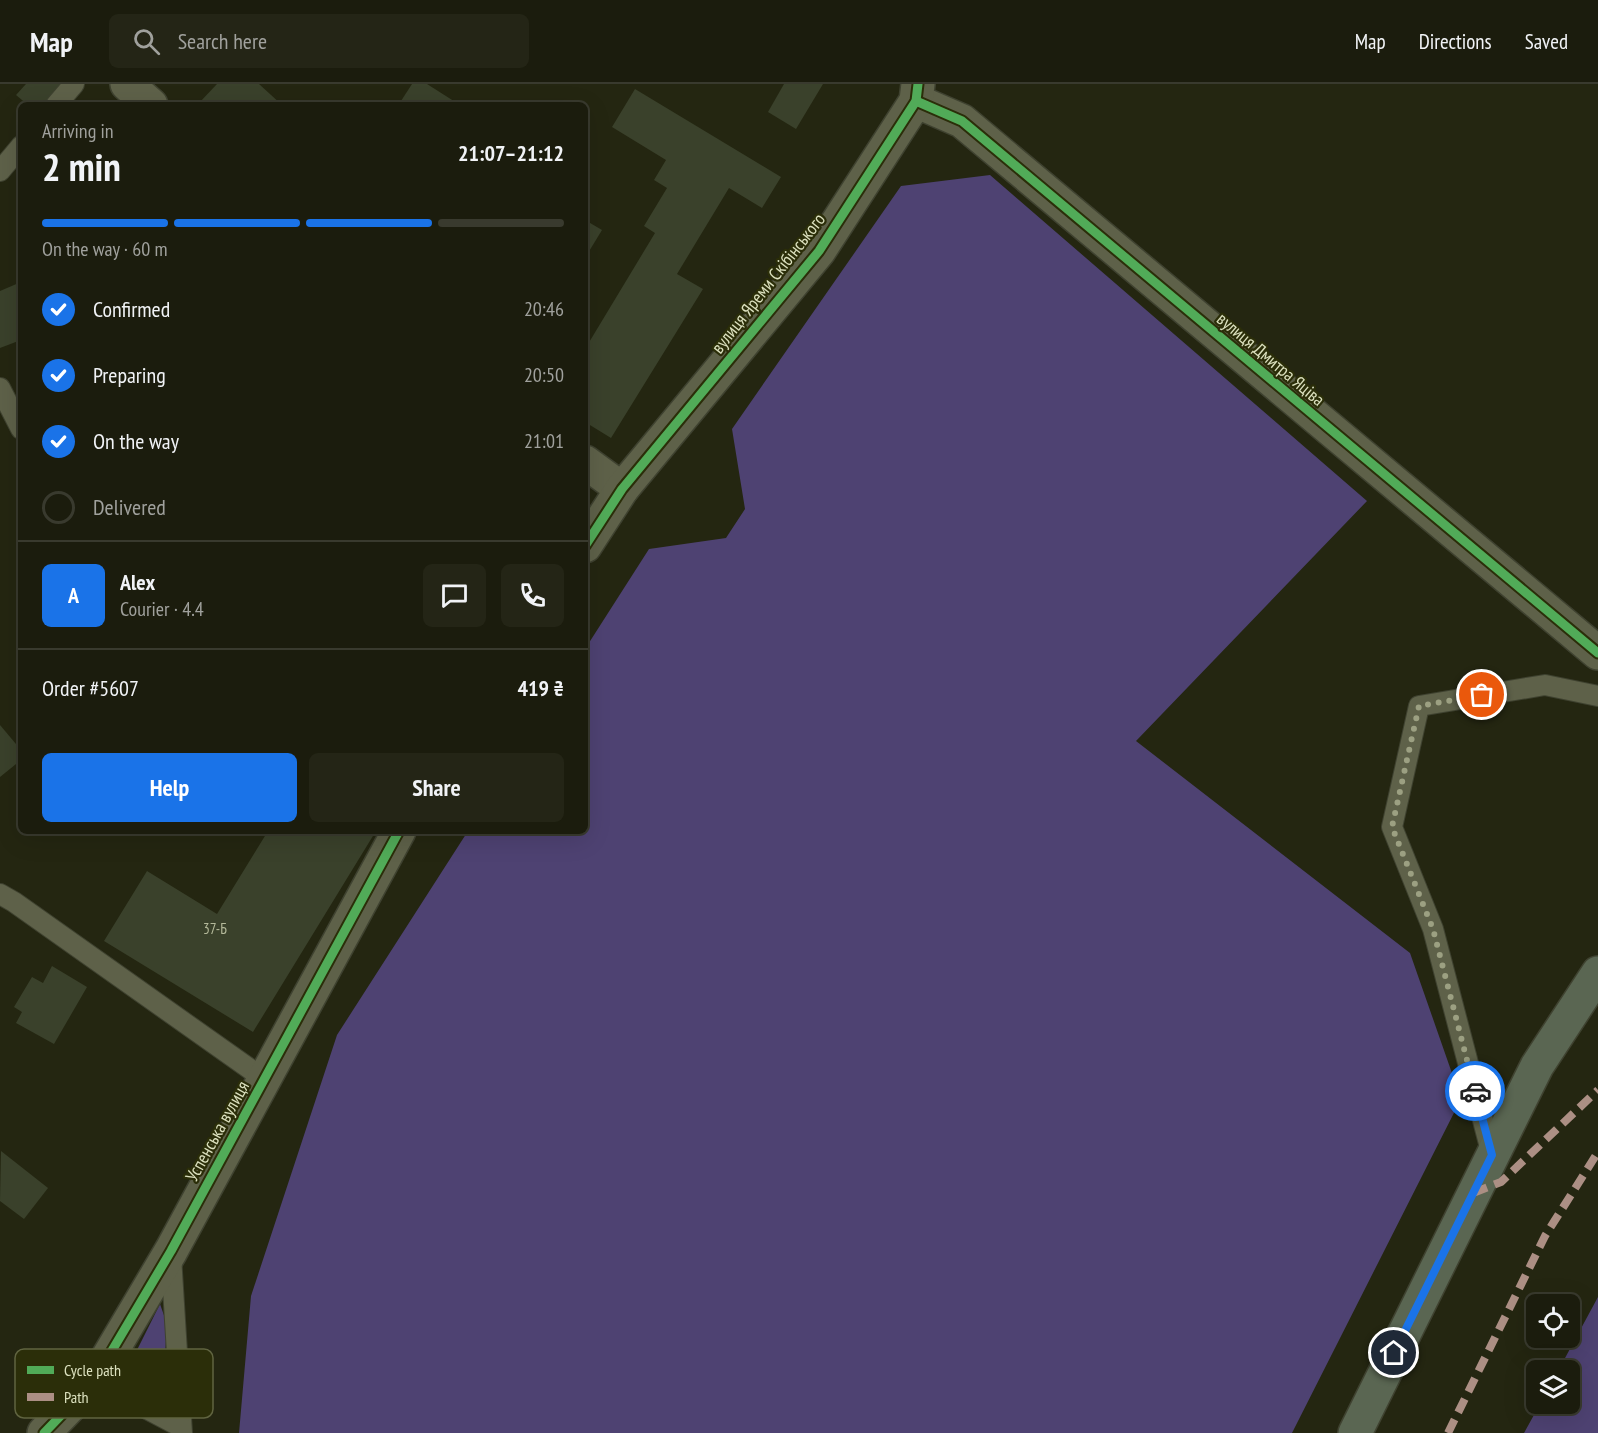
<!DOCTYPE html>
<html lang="en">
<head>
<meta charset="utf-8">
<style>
	body { margin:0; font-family:"PT Sans Narrow",sans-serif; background:#242516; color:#f1f3f6; height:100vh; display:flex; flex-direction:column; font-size:22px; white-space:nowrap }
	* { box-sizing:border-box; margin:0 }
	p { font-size:20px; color:#a0a19d }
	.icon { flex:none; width:33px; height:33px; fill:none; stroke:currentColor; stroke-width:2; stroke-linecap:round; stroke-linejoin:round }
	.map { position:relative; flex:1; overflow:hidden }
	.details { position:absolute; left:18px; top:18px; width:570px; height:732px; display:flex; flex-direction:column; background:#1b1c0d; border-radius:9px; box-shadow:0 6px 24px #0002,0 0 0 2px #393a2e }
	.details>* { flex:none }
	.fabs { position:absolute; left:1526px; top:1210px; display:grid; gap:12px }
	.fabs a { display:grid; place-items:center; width:54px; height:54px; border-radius:9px; background:#1b1c0d; box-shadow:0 6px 24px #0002,0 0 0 2px #393a2e; font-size:30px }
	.pin { position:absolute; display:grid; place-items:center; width:51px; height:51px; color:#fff; margin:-26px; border:3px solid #fff; border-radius:50%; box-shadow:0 2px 6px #0007 }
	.courier { position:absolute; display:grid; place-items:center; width:60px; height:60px; margin:-30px; border:4px solid #1a73e8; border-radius:50%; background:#fff; color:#222; box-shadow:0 2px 8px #0007 }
	.head em { font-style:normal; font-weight:700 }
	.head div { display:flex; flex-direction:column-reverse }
	.head { display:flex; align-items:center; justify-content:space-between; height:102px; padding:0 24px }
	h1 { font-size:39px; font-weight:700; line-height:45px }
	.bar { display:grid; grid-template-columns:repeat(4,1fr); gap:9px 6px; align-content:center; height:72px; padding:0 24px }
	.bar i { height:8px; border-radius:4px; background:#393a2e }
	.bar .current { background:#1a73e8 }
	.bar p { grid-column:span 4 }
	.line { display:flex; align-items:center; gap:15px; padding:0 24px; border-top:2px solid #393a2e }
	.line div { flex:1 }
	.round { display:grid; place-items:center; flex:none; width:63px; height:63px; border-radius:9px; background:#242516 }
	ol { padding:0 24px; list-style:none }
	li { display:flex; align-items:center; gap:18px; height:66px }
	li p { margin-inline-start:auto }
	li .icon { padding:6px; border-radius:50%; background:#1a73e8; color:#fff; stroke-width:4 }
	li:last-child { color:#a0a19d }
	li i { width:33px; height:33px; border:3px solid #393a2e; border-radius:50% }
	.button { display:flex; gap:12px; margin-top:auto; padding:12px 24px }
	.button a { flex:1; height:69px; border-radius:9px; background:#1a73e8; color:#fff; font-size:24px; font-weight:700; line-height:69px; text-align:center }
	.button a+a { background:#242516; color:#f1f3f6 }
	header { display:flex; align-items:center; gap:36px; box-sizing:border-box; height:84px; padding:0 30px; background:#1b1c0d; border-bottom:2px solid #393a2e }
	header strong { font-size:28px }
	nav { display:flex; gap:33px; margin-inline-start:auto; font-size:21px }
	.search { width:420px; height:54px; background:#242516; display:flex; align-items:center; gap:15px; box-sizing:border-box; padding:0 21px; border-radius:9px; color:#a0a19d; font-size:22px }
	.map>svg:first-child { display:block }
	.green { fill:#4e4272 }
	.building { fill:#3a412b }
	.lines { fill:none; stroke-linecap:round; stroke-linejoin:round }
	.service-casing { stroke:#3f4230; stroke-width:22 }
	.minor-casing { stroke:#3f4230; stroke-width:36 }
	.trunk-casing { stroke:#3f4230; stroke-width:36 }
	.service { stroke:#5e6149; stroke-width:20 }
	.minor { stroke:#5e6149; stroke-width:33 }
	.trunk { stroke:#5a6652; stroke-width:33 }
	.quiet { stroke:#ac8f84; stroke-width:8; stroke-dasharray:15 8; stroke-linecap:butt }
	.cycleway-casing { stroke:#2b2e09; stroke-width:13 }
	.cycleway { stroke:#51ab58; stroke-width:9 }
	.done { stroke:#9ca082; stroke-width:6; stroke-dasharray:0 10.8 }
	.route { stroke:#1a73e8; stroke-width:8 }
	.labels { text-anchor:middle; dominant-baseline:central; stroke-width:4.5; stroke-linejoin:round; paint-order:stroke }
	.number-label { font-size:15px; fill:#b4b99a }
	.street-label { font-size:18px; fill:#dce1bf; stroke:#2b2e09 }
	.key { fill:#2b2e09; stroke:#606440; stroke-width:1.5 }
	.key-label { font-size:16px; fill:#dce1bf }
</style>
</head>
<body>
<header>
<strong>Map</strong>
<div class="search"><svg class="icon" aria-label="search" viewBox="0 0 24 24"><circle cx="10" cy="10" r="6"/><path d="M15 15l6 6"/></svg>Search here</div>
<nav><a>Map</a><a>Directions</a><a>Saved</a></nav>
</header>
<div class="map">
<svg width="1598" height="1349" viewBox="0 0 1598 1349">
	<rect width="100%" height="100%" fill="#242611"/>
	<g class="green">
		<path d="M 990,91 L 1367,417 L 1136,657 L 1410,869 L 1461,1015 L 1292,1349 L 239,1349 L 251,1212 L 337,951 L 468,747 L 585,747 L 585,565 L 649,465 L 726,454 L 745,425 L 732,345 L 901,102 Z"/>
		<path d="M 1598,1213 L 1598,1349 L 1524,1349 L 1540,1320 L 1569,1320 L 1569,1287 L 1558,1287 Z"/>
		<path d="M 160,1220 L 167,1240 L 164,1287 L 145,1290 L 137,1278 L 137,1266 Z"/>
	</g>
	<g class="building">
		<path d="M 26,0 L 61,0 L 43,21 L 28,21 L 16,11 Z"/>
		<path d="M 217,0 L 259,0 L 282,21 L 201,21 L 199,19 Z"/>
		<path d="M 412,0 L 427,0 L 460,21 L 408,21 L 401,17 Z"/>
		<path d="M 784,0 L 823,0 L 796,45 L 768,28 Z"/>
		<path d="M 635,5 L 781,93 L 762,124 L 729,104 L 677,190 L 703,205 L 611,354 L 585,338 L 585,265 L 655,149 L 644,142 L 667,104 L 654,96 L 666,76 L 612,43 Z"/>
		<path d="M 585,136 L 602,146 L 585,174 Z"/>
		<path d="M 21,198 L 21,256 L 0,264 L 0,207 Z"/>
		<path d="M 0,641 L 21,666 L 21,676 L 0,693 Z"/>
		<path d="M 268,747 L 376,747 L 253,948 L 104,857 L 147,787 L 217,830 Z"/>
		<path d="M 52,882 L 87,903 L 54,960 L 16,939 L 22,928 L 14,923 L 32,893 L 43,899 Z"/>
		<path d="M 1,1067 L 48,1104 L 24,1135 L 0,1117 Z"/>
	</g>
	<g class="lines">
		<defs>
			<g id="service">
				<path d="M 56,21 L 74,0"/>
				<path d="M 0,87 L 21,62"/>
				<path d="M 0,304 L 21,345"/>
				<path d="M 0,810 L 14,818 L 264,995"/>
				<path d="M 1492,1071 L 1433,845 L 1392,743 L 1419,622 L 1545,601 L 1598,612"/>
				<path d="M 171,1172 L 182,1349"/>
				<path d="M 94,1297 L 181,1343"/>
			</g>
			<g id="minor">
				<path d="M 127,0 L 151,21"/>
				<path d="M 916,17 L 962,37 L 1598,569"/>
				<path d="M 585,378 L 622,405"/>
				<path d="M 585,462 L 622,405 L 819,167 L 916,17 L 918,0"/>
				<path d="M 44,1349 L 94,1297 L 171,1167 L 399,747"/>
			</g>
			<path id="trunk" d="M 1355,1349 L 1537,982 L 1598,889"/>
		</defs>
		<use href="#service" class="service-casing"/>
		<use href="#minor" class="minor-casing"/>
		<use href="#trunk" class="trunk-casing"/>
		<use href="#service" class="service"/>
		<use href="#minor" class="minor"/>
		<use href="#trunk" class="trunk"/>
		<g class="quiet">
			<path d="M 1473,1109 L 1501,1098 L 1598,1006"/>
			<path d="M 1448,1349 L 1545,1152 L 1598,1068"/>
		</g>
		<defs>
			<g id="cycleway">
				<path d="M 916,17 L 962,37 L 1598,569"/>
				<path d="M 585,462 L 622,405 L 819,167 L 916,17 L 918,0"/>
				<path d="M 44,1349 L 94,1297 L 171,1167 L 399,747"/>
			</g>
		</defs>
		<use href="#cycleway" class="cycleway-casing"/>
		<use href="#cycleway" class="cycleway"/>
	</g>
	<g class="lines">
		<path class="done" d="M 1475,1007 L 1433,845 L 1392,743 L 1419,622 L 1482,611"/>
		<path class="route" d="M 1394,1269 L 1492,1071 L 1475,1007"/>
	</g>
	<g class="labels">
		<g class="number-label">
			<text x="215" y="844">37-Б</text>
		</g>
		<g class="street-label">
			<text transform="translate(768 199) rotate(-52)">вулиця Яреми Скібінського</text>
			<text transform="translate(1271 275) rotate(40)">вулиця Дмитра Яціва</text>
			<text transform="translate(217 1047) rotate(-61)">Успенська вулиця</text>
		</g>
	</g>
	<rect x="15" y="1265" width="198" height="69" rx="9" class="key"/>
	<rect x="27" y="1282" width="27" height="8" fill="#51ab58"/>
	<rect x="27" y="1309" width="27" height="8" fill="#ac8f84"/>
	<g class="key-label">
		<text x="64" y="1292">Cycle path</text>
		<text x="64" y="1319">Path</text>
	</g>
</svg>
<div class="fabs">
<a><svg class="icon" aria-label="locate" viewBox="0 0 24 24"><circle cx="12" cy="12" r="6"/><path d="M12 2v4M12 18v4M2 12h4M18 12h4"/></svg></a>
<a><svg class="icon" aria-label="layers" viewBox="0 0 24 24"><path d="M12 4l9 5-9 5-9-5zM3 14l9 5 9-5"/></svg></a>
</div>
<div class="pin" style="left:1482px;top:611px;background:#ea580c"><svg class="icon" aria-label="bag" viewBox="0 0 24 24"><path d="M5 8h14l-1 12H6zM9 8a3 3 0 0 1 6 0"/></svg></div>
<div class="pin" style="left:1394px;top:1269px;background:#1f2937"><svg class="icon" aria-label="home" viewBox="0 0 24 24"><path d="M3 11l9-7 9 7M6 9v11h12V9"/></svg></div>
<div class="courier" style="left:1475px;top:1007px"><svg class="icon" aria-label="car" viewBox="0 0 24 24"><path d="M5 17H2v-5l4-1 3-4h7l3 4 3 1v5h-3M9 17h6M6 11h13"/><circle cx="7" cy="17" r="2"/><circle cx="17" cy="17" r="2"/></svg></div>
<section class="details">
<div class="head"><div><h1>2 min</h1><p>Arriving in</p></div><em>21:07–21:12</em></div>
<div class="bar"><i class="current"></i><i class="current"></i><i class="current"></i><i></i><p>On the way · 60 m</p></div>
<ol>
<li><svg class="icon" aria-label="check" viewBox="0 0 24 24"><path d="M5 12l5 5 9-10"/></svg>Confirmed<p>20:46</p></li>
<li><svg class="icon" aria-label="check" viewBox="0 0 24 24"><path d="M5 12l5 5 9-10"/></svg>Preparing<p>20:50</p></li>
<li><svg class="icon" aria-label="check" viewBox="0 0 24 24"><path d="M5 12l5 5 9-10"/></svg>On the way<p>21:01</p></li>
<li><i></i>Delivered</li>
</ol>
<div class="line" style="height:108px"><b class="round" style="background:#1a73e8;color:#fff">A</b><div><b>Alex</b><p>Courier · 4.4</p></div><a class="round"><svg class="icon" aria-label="chat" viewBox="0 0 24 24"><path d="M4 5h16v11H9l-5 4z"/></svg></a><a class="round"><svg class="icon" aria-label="phone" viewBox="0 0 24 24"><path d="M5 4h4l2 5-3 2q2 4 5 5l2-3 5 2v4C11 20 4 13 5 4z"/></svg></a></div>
<div class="line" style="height:78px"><div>Order #5607</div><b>419 ₴</b></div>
<div class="button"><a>Help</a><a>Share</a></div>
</section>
</div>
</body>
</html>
